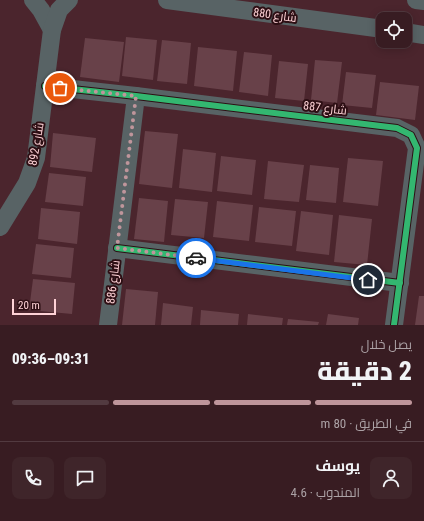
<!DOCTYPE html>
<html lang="ar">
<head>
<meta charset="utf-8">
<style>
	body { margin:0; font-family:"Roboto Condensed",Cairo,sans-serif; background:#3f252a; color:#f1f3f6; direction:rtl; height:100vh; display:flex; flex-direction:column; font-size:15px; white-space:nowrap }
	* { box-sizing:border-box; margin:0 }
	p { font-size:13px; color:#aba1a5 }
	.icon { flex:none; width:22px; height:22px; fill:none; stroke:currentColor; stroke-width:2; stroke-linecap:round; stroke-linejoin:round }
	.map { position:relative; height:325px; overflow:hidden; direction:ltr }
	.details { display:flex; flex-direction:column; background:#381c22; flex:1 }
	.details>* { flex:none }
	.tools { position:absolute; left:376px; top:12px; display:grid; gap:8px }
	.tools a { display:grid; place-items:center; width:36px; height:36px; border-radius:8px; background:#381c22; box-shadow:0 2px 10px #0003,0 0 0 1px #523a40; font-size:20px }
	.scale { position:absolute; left:12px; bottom:10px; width:44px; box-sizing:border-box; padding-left:4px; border:2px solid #fed2d6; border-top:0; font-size:11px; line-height:14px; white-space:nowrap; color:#fed2d6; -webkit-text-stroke:3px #2d0f14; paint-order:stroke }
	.pin { position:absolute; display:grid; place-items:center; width:34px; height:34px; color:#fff; margin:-17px; border:2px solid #fff; border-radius:50%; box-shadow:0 1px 4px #0007 }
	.courier { position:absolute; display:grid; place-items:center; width:40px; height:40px; margin:-20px; border:3px solid #1a73e8; border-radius:50%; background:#fff; color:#222; box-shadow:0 1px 5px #0007 }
	.summary em { font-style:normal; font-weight:800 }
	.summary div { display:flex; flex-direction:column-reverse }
	.summary { display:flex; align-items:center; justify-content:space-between; height:68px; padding:0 12px }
	h1 { font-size:26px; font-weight:800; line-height:30px }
	.bar { display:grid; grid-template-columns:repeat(4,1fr); gap:6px 4px; align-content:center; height:48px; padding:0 12px }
	.bar i { height:5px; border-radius:3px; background:#523a40 }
	.bar .current { background:#bf959b }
	.bar p { grid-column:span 4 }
	.line { display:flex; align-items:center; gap:10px; padding:0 12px; border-top:1px solid #523a40 }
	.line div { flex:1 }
	.round { display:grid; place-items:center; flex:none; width:42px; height:42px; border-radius:8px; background:#3f252a }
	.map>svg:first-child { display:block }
	.building { fill:#684149 }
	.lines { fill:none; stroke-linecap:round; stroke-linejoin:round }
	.minor { stroke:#586365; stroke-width:18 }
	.cycleway-casing { stroke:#2d0f14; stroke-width:8 }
	.cycleway { stroke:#33b770; stroke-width:6 }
	.done { stroke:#bf959b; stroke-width:4; stroke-dasharray:0 7.2 }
	.route { stroke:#1a73e8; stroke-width:5 }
	.labels { text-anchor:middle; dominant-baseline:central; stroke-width:4; stroke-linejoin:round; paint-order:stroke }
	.street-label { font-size:12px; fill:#fed2d6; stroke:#2d0f14 }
</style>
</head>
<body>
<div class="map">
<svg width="424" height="325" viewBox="0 0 424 325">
	<rect width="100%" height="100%" fill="#4b252d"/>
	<g class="building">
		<path d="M 126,37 L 157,40 L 153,80 L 122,76 Z"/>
		<path d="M 85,38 L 124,42 L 119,82 L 80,77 Z"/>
		<path d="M 162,40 L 191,43 L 187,84 L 157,81 Z"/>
		<path d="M 198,47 L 237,51 L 233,91 L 194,86 Z"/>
		<path d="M 244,52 L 272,55 L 268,96 L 239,92 Z"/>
		<path d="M 315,60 L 342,62 L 337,103 L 311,100 Z"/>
		<path d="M 279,61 L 308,64 L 304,101 L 275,98 Z"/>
		<path d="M 346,72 L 376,75 L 372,108 L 342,105 Z"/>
		<path d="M 380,82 L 419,86 L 415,120 L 376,115 Z"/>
		<path d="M 145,131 L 178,134 L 172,188 L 139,184 Z"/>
		<path d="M 53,133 L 96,138 L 92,172 L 50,167 Z"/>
		<path d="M 183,149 L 216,153 L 212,192 L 179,188 Z"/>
		<path d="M 221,156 L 256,160 L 252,195 L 217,191 Z"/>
		<path d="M 348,158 L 383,161 L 378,206 L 343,202 Z"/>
		<path d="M 268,161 L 304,165 L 299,202 L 264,199 Z"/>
		<path d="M 310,165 L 339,168 L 336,203 L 306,200 Z"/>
		<path d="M 49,173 L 86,177 L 83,206 L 45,202 Z"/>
		<path d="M 139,198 L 168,201 L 164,242 L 134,239 Z"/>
		<path d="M 175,199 L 208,202 L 204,238 L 171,235 Z"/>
		<path d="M 217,201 L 253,205 L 249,241 L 213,237 Z"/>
		<path d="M 259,207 L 296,211 L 292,246 L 255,242 Z"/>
		<path d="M 41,208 L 80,212 L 77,244 L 38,239 Z"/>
		<path d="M 301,211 L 333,215 L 329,255 L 296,251 Z"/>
		<path d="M 339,215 L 372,219 L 367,265 L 334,262 Z"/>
		<path d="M 36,244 L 74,248 L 71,278 L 32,274 Z"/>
		<path d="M 33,279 L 75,283 L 72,314 L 29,310 Z"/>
		<path d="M 126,289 L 158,292 L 155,325 L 122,325 Z"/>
		<path d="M 419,296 L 424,296 L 424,325 L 415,325 Z"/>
		<path d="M 163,303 L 193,307 L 191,325 L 161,325 Z"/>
		<path d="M 201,310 L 239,314 L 238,325 L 200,325 Z"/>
		<path d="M 248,314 L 283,318 L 282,325 L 247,325 Z"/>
		<path d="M 328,314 L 359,318 L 358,325 L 326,325 Z"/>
		<path d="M 288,319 L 319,322 L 318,325 L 287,325 Z"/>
	</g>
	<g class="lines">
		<g class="minor">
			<path d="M 33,0 L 41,10 L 52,30"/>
			<path d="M 167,0 L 383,29"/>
			<path d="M 416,0 L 424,1"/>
			<path d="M 405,32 L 424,35"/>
			<path d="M 45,86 L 136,96 L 397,128 L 411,135 L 417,148 L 394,325"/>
			<path d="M 0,227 L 27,183 L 36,158 L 52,30 L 59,10 L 69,0"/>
			<path d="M 117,248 L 400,283"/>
			<path d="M 108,325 L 136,96"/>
		</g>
		<defs>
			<g id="cycleway">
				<path d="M 45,86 L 136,96 L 397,128 L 411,135 L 417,148 L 394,325"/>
				<path d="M 117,248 L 400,283"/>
			</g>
		</defs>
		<use href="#cycleway" class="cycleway-casing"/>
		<use href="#cycleway" class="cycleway"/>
	</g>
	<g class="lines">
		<path class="done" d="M 60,88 L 136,96 L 117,248 L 196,258"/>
		<path class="route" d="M 196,258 L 368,280"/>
	</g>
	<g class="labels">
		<g class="street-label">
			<text transform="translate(275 15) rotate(8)">شارع 880</text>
			<text transform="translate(325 108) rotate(7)">شارع 887</text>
			<text transform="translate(36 144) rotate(-80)">شارع 892</text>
			<text transform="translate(113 282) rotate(-83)">شارع 886</text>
		</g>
	</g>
</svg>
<div class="tools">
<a><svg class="icon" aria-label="locate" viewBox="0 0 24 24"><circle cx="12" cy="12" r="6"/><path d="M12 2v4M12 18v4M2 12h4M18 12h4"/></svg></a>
</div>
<div class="scale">20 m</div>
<div class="pin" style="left:60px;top:88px;background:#ea580c"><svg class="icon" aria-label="bag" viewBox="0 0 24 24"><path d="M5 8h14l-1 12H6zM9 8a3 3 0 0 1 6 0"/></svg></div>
<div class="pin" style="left:368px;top:280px;background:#1f2937"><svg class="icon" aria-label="home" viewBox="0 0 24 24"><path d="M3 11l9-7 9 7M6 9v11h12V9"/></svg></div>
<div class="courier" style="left:196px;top:258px"><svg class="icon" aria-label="car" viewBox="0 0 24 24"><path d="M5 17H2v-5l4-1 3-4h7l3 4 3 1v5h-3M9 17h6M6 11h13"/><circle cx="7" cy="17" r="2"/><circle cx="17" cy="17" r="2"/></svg></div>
</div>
<section class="details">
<div class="summary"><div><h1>2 دقيقة</h1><p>يصل خلال</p></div><em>09:31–09:36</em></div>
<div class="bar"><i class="current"></i><i class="current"></i><i class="current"></i><i></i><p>في الطريق · 80 m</p></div>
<div class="line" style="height:72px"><a class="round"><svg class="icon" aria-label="person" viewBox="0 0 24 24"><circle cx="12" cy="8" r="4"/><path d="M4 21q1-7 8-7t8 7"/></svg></a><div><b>يوسف</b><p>المندوب · 4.6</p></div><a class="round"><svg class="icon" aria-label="chat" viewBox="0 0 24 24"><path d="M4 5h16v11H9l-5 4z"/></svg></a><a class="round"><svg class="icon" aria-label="phone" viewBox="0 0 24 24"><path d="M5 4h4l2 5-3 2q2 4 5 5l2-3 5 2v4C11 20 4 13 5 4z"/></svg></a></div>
</section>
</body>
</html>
